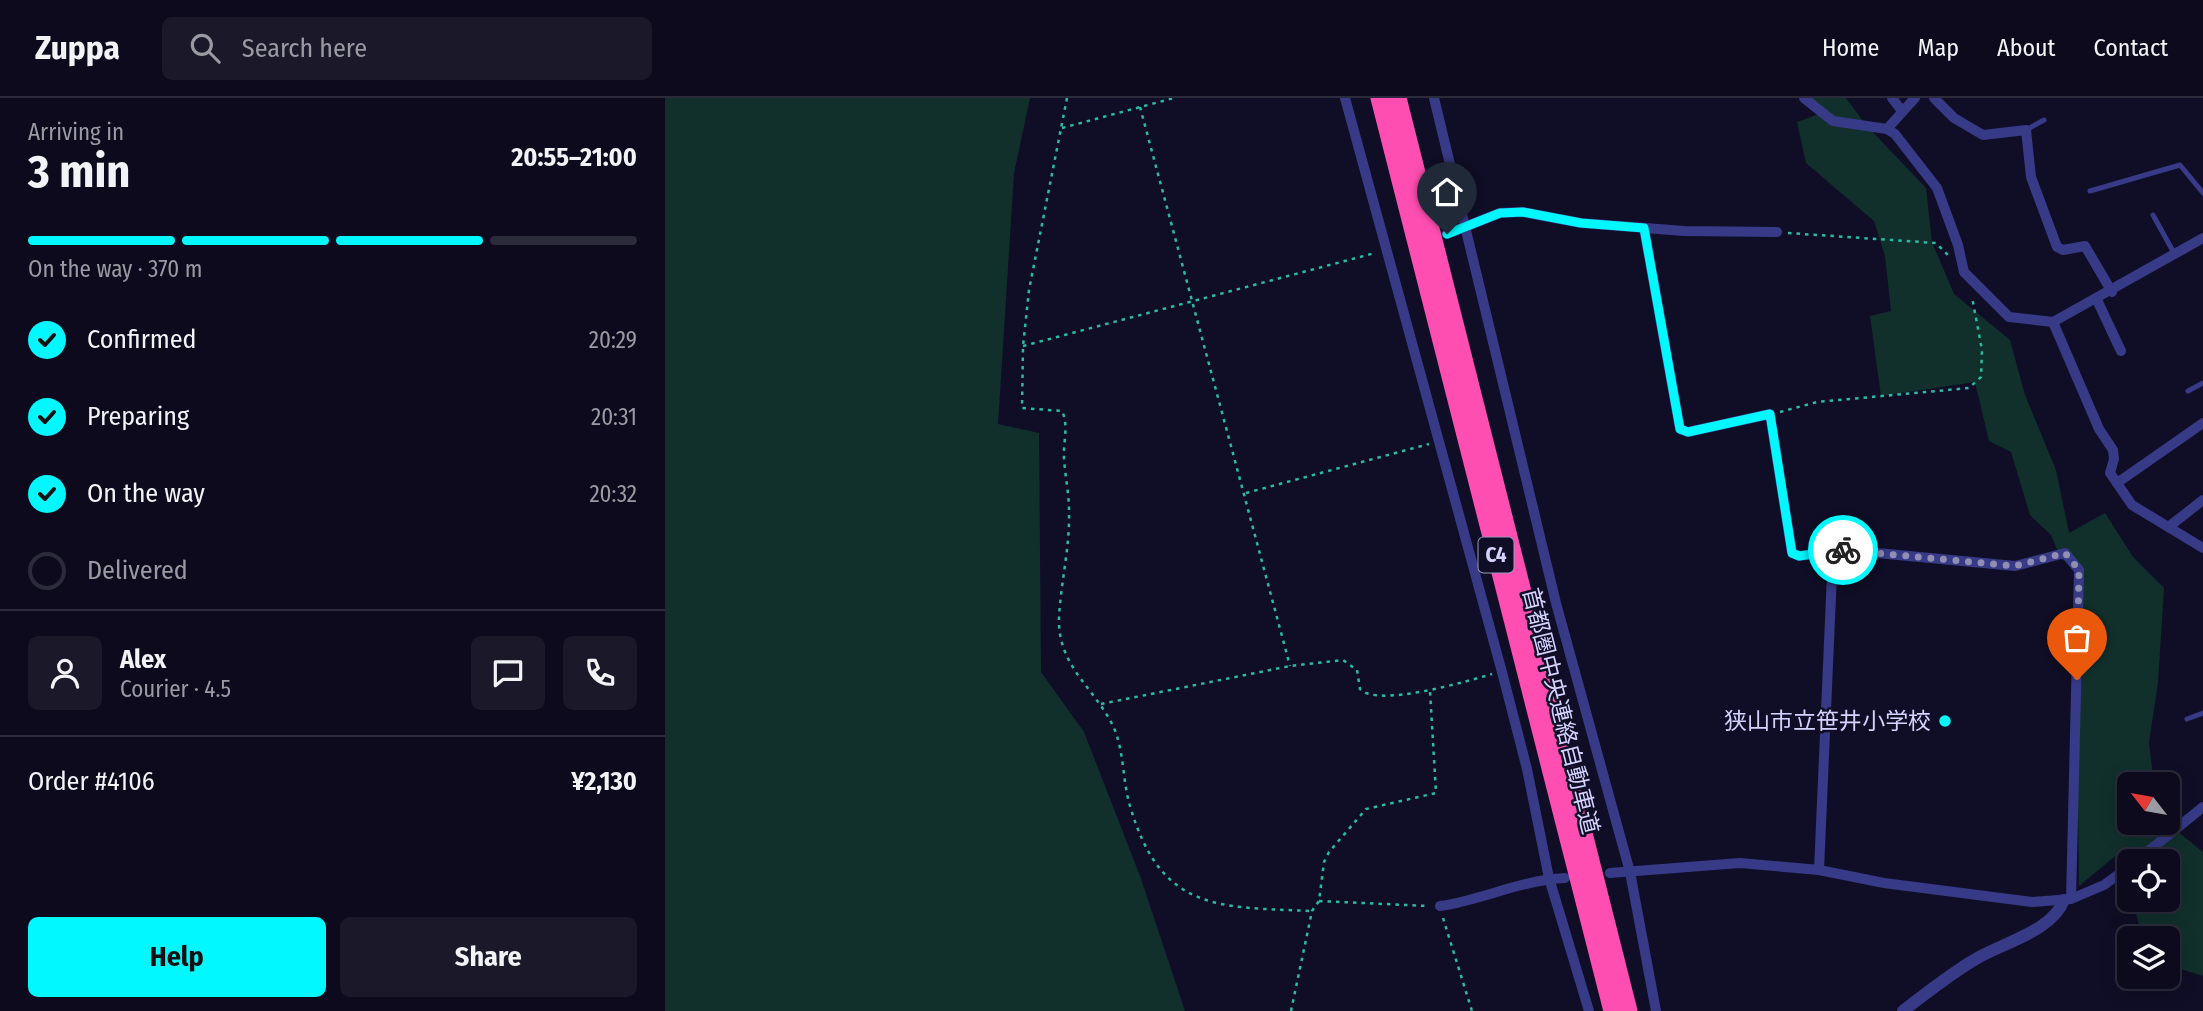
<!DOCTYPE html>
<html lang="en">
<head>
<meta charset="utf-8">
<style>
	body { margin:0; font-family:"Fira Sans Condensed","Noto Sans JP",sans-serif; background:#1a1829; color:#f1f3f6; height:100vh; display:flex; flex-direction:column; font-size:26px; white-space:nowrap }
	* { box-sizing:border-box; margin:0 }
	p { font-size:23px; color:#9a9aa3 }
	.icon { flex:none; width:38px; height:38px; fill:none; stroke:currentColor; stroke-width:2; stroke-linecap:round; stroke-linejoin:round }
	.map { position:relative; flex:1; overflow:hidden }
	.side { display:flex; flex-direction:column; background:#0c0a1c; width:665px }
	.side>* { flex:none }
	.needle { width:46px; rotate:301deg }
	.tools { position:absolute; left:1452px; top:674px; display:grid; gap:14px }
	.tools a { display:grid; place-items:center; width:63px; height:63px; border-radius:10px; background:#0c0a1c; box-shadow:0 4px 18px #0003,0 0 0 2px #2c2b3b; font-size:35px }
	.pin { position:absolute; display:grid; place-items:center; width:60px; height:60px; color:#fff; margin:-72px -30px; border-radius:50% 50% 50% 0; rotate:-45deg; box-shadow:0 0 7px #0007 }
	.pin .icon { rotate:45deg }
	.courier { position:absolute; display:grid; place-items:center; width:70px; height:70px; margin:-35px; border:5px solid #00f8fe; border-radius:50%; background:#fff; color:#222; box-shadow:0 2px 9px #0007 }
	.headline em { font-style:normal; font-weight:700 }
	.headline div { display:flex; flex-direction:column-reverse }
	.headline { display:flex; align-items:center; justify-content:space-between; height:119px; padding:0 28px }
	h1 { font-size:46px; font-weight:700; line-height:52px }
	.bar { display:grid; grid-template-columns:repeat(4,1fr); gap:10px 7px; align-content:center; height:84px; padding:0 28px }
	.bar i { height:9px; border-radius:5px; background:#2c2b3b }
	.bar .on { background:#00f8fe }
	.bar p { grid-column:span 4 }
	.line { display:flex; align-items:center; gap:18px; padding:0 28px; border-top:2px solid #2c2b3b }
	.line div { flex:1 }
	.round { display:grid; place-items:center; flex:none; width:74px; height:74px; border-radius:10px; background:#1a1829 }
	ol { padding:0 28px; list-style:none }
	li { display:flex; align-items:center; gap:21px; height:77px }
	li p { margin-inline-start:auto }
	li .icon { padding:7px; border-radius:50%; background:#00f8fe; color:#111; stroke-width:4 }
	li:last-child { color:#9a9aa3 }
	li i { width:38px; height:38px; border:4px solid #2c2b3b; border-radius:50% }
	.action { display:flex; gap:14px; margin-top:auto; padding:14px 28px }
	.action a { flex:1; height:80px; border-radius:10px; background:#00f8fe; color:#111; font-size:28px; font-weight:700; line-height:80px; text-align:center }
	.action a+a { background:#1a1829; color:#f1f3f6 }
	header { display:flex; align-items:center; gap:42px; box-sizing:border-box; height:98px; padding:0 35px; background:#0c0a1c; border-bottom:2px solid #2c2b3b }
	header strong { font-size:33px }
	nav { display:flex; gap:38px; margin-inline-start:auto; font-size:24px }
	.search { width:490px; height:63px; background:#1a1829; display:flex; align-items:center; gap:18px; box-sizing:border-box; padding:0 24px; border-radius:10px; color:#9a9aa3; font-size:26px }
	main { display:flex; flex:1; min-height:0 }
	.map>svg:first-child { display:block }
	.green { fill:#11302c }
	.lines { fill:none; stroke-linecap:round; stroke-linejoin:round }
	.path { stroke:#2abba7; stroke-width:2.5; stroke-dasharray:3.5 5; stroke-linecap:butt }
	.service { stroke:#373a86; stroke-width:5 }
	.minor { stroke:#373a86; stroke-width:10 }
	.tertiary { stroke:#373a86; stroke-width:12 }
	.motorway { stroke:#ff4eb1; stroke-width:19 }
	.done { stroke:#8f8eb3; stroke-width:7; stroke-dasharray:0 12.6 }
	.route { stroke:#00f8fe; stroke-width:9 }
	.poi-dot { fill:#00f8fe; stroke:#100e26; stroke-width:2.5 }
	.labels { text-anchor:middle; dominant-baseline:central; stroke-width:5; stroke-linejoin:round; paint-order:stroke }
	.shield { fill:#100e26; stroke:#9998be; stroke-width:2 }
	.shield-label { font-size:21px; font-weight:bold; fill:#d4d3ff }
	.street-label { font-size:23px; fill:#d4d3ff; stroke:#100e26 }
	.poi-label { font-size:23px; fill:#d4d3ff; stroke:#100e26; text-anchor:end }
</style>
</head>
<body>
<header>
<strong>Zuppa</strong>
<div class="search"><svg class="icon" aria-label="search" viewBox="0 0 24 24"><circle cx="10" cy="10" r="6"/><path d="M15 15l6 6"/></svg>Search here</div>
<nav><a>Home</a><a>Map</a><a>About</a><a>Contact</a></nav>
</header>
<main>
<section class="side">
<div class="headline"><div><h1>3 min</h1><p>Arriving in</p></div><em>20:55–21:00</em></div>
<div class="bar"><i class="on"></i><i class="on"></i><i class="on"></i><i></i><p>On the way · 370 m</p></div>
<ol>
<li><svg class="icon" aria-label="check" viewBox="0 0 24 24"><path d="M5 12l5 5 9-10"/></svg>Confirmed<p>20:29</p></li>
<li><svg class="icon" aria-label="check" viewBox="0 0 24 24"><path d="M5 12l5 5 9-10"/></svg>Preparing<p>20:31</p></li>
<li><svg class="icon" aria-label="check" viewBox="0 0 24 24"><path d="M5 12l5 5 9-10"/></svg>On the way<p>20:32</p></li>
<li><i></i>Delivered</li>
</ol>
<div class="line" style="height:126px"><a class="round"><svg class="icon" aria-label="person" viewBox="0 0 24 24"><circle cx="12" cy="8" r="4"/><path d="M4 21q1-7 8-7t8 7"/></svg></a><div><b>Alex</b><p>Courier · 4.5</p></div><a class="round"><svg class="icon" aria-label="chat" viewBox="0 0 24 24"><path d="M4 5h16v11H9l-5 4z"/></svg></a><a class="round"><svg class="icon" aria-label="phone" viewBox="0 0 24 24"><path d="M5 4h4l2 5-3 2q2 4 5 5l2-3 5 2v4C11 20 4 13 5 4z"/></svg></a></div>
<div class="line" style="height:91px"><div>Order #4106</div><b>¥2,130</b></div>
<div class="action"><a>Help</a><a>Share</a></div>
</section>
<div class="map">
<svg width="1538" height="913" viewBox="0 0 1538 913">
	<rect width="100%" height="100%" fill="#100e26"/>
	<g class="green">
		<path d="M 0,0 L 365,0 L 349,75 L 333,326 L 374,335 L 376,574 L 419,634 L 475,778 L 520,913 L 0,913 Z"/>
		<path d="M 1142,0 L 1181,0 L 1201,27 L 1261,90 L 1267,144 L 1289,196 L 1345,242 L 1360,297 L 1391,372 L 1404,435 L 1440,415 L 1468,459 L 1499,490 L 1493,584 L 1484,645 L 1489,686 L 1465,686 L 1465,724 L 1502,725 L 1538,754 L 1538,878 L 1503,867 L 1503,840 L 1478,840 L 1467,802 L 1503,802 L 1503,763 L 1465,763 L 1465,792 L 1454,755 L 1414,788 L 1410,468 L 1396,461 L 1386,437 L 1365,417 L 1346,354 L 1324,343 L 1310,284 L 1216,298 L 1205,218 L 1226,213 L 1220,158 L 1209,123 L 1141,65 L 1132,24 L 1162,13 Z"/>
	</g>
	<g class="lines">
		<g class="path">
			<path d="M 402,0 L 364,192 L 358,248 L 357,310 L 397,313 C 404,328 398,344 399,360 C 400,378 404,395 404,413 C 405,449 396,483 394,519 C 392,571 434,592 451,635 C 459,658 458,685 465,708 C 496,814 553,809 647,813"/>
			<path d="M 475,9 L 625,568"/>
			<path d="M 397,30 L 509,0"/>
			<path d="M 1123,135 L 1271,145 L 1285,159"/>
			<path d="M 358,248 L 710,155"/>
			<path d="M 1115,314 L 1152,304 L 1304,290 L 1316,279 L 1317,252 L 1307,199"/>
			<path d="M 581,395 L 764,346"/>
			<path d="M 436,606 L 625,568 L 678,562 L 692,572 L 695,591 C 712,610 803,583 827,576"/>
			<path d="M 654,803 L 763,808"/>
			<path d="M 778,820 L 807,913"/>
			<path d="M 626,913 L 647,813 L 654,803 L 659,764 L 664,754 L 701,711 L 771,695 L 765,593"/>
		</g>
		<g class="service">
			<path d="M 1361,32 L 1379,22"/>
			<path d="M 1425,93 L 1515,67 L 1538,95"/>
			<path d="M 1488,117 L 1509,155"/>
			<path d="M 1523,293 L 1538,285"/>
			<path d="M 1522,621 L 1538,615"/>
		</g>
		<g class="minor">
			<path d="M 680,0 L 837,574 L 862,671 L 884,780 L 924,913"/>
			<path d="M 769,0 L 891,505 L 965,774 L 991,913"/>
			<path d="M 1139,0 L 1168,23 L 1222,31 L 1250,0"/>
			<path d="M 1227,0 L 1237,13"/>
			<path d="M 1269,0 L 1289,20 L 1318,37 L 1361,32 L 1366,79 L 1392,149 L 1398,152 L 1420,148 L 1447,194"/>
			<path d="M 1222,31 L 1230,36 L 1272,90 L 1293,147 L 1299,174 L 1344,219 L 1388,224 L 1538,140"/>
			<path d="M 979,130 L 1015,331 L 1023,334 L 1105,316 L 1127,455 L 1134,458 L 1180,452 L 1350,468 L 1400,455 L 1414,472 L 1406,801"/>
			<path d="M 782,136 L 835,115 L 857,114 L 916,125 L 1019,133 L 1112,134"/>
			<path d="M 1432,202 L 1456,253"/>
			<path d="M 1388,224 L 1434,331 L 1448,352 L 1449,361 L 1445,375 L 1467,407 L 1538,450"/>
			<path d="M 1452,385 L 1538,325"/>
			<path d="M 1506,427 L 1538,402"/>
			<path d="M 1471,763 L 1538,709"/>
			<path d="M 1154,772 L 1168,453"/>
			<path d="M 945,775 L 1075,765 L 1154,772 L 1219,785 L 1367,804 L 1406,801 L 1439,787 L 1465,768"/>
			<path d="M 775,808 C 817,802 856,782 900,780"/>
		</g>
		<path class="tertiary" d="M 1238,913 C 1261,895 1284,877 1309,862 C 1336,845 1387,834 1399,802"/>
		<g class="motorway">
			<path d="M 715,0 L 948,913"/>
			<path d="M 732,0 L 963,913"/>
		</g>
	</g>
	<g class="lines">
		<path class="done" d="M 1178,452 L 1350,468 L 1400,455 L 1414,472 L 1412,582"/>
		<path class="route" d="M 782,136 L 835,115 L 858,114 L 916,125 L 979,130 L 1015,331 L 1023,334 L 1105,316 L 1127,455 L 1134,458 L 1178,452"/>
	</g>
	<circle class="poi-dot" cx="1280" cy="623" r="7"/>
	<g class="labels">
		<rect class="shield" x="813.5" y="439.5" width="35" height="35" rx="5"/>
		<g class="shield-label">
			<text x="831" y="457">C4</text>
		</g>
		<g class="street-label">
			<text transform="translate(896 613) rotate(76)">首都圏中央連絡自動車道</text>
		</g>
		<g class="poi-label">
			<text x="1266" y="623">狭山市立笹井小学校</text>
		</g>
	</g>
</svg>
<div class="tools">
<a><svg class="needle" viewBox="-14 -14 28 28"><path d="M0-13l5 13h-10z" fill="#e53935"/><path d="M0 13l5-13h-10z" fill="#9a9aa3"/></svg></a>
<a><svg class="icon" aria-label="locate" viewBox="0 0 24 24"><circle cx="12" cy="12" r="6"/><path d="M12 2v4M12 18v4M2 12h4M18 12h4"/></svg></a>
<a><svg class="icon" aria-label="layers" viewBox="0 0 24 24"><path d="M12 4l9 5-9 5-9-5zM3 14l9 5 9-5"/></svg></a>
</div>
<div class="pin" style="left:1412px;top:582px;background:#ea580c"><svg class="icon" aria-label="bag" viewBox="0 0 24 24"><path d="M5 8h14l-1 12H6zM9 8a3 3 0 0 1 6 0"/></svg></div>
<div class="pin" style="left:782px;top:136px;background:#1f2937"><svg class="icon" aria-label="home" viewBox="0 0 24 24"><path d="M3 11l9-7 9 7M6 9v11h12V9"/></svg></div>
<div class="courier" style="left:1178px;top:452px"><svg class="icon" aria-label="bike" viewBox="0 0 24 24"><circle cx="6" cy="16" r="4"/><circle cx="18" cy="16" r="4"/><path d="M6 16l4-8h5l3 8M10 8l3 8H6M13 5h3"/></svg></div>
</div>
</main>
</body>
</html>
